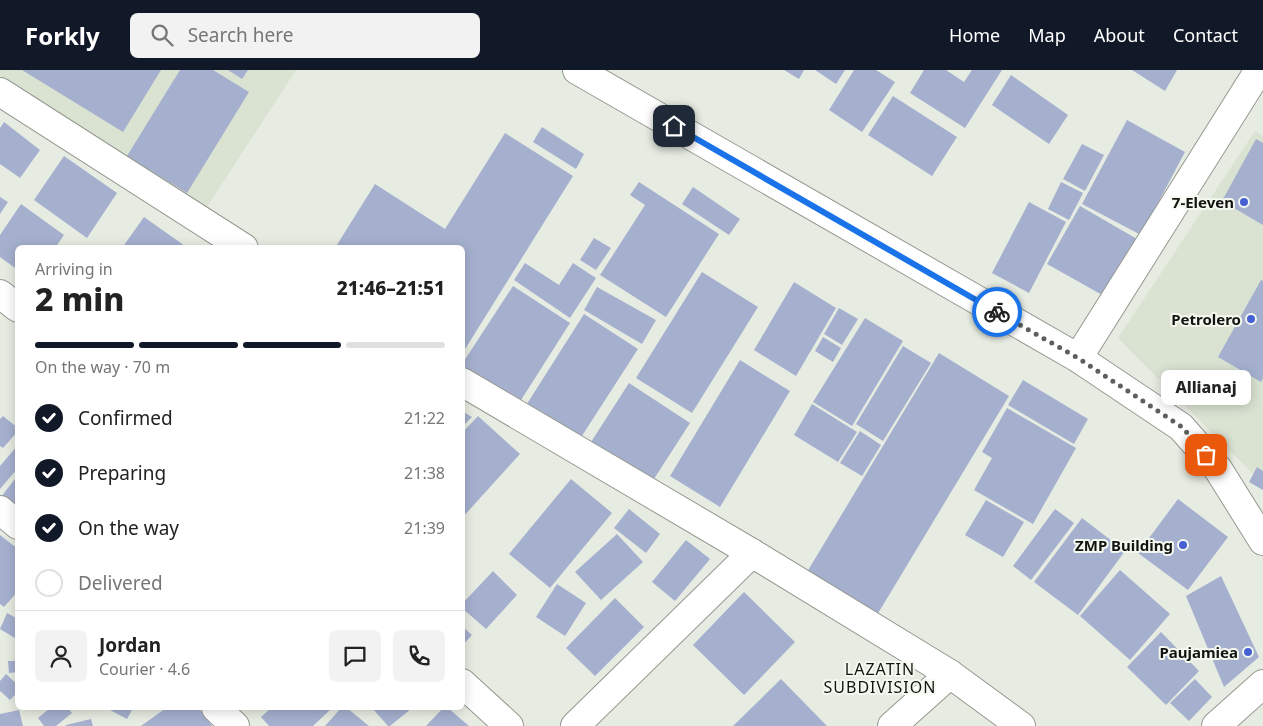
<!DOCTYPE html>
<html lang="en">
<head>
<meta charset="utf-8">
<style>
	body { margin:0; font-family:"Noto Sans",sans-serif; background:#f2f2f2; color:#222; height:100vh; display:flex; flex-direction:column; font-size:19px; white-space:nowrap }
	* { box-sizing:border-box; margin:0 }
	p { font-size:16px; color:#767676 }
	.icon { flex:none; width:28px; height:28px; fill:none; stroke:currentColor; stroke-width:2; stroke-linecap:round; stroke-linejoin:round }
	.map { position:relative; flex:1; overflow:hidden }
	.side { position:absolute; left:15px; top:175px; width:450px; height:465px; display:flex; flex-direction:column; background:#fff; border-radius:8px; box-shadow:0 2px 12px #0003 }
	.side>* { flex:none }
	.pin { position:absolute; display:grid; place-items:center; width:42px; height:42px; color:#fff; margin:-21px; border-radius:10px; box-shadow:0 2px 8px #0006 }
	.courier { position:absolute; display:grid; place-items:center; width:50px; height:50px; margin:-25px; border:4px solid #1a73e8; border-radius:50%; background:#fff; color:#222; box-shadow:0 1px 6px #0007 }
	.bubble { position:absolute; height:35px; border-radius:8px; background:#fff; box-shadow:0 2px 12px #0003; font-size:16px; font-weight:800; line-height:35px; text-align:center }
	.overview em { font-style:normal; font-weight:800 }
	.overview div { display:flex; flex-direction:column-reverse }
	.overview { display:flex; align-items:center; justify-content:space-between; height:85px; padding:0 20px }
	h1 { font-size:32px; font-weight:800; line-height:38px }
	.bar { display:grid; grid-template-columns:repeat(4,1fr); gap:8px 5px; align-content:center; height:60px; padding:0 20px }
	.bar i { height:6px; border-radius:4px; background:#e0e0e0 }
	.bar .current { background:#111827 }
	.bar p { grid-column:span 4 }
	.line { display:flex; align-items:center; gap:12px; padding:0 20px; border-top:1px solid #e0e0e0 }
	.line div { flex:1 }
	.round { display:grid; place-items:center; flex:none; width:52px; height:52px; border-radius:8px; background:#f2f2f2 }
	ol { padding:0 20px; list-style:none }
	li { display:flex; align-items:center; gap:15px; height:55px }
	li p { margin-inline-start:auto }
	li .icon { padding:5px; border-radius:50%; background:#111827; color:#fff; stroke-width:4 }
	li:last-child { color:#767676 }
	li i { width:28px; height:28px; border:2px solid #e0e0e0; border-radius:50% }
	header { display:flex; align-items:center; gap:30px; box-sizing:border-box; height:70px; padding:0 25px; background:#111827; color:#fff }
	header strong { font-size:24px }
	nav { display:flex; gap:28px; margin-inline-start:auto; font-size:18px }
	.search { width:350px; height:45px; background:#f2f2f2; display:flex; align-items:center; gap:12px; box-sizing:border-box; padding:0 18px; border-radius:8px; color:#767676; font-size:19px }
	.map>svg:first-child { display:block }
	.built { fill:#dae2d2 }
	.building { fill:#a5b0cf }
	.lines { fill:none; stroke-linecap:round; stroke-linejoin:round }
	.minor-casing { stroke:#949990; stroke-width:30 }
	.secondary-casing { stroke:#949990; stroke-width:30 }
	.minor { stroke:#fff; stroke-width:28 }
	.secondary { stroke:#fff; stroke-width:28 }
	.done { stroke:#5d605a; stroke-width:5; stroke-dasharray:0 9 }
	.route { stroke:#1a73e8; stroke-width:6 }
	.poi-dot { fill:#465fd3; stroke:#f4f9f0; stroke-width:2 }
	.labels { text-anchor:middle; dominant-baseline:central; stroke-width:4; stroke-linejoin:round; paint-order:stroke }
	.poi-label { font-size:15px; font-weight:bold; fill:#121411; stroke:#f4f9f0; text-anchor:end }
	.neighbourhood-label { font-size:16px; letter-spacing:1px; fill:#121411; stroke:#f4f9f0 }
</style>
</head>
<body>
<header>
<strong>Forkly</strong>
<div class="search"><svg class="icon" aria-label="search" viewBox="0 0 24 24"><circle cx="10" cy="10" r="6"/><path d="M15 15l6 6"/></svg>Search here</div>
<nav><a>Home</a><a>Map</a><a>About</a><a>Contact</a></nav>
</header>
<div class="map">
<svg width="1263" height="656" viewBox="0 0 1263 656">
	<rect width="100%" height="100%" fill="#e7ece2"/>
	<g class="built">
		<path d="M 0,0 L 296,0 L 207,137 L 0,11 Z"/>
		<path d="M 1255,61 L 1263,66 L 1263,414 L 1118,268 Z"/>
	</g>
	<g class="building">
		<path d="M 22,0 L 161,0 L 123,62 Z"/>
		<path d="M 180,0 L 213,0 L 249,22 L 187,123 L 127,86 Z"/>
		<path d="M 228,0 L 248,0 L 242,9 Z"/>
		<path d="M 784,0 L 804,0 L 799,9 Z"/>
		<path d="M 815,0 L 845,0 L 836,14 Z"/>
		<path d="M 854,0 L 876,0 L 895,12 L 862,62 L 829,40 Z"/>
		<path d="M 924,0 L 946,0 L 964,12 L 972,0 L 1002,0 L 965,58 L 910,23 Z"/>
		<path d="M 1132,0 L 1177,0 L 1165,21 Z"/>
		<path d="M 1011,5 L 1068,45 L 1049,74 L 992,35 Z"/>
		<path d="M 893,26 L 957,67 L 932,106 L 868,65 Z"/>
		<path d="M 1127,50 L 1185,82 L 1141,165 L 1082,134 Z"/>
		<path d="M 4,52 L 40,80 L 20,108 L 0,94 L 0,58 Z"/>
		<path d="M 542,57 L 584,84 L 576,99 L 533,72 Z"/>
		<path d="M 505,63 L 573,106 L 462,284 L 462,178 L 335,178 L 375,114 L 445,159 Z"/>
		<path d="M 1256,69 L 1263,73 L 1263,155 L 1222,131 Z"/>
		<path d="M 1082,74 L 1104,85 L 1085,121 L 1063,109 Z"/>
		<path d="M 64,86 L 117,123 L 87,168 L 34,130 Z"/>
		<path d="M 639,112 L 719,164 L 666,247 L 600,205 L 645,135 L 630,125 Z"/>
		<path d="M 1061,112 L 1083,123 L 1069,150 L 1048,139 Z"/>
		<path d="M 693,117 L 740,149 L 729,165 L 682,134 Z"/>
		<path d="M 0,127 L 8,132 L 0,144 Z"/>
		<path d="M 1029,132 L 1066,152 L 1029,223 L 992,203 Z"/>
		<path d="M 21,134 L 64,165 L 55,178 L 18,178 L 18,200 L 0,187 L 0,165 Z"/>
		<path d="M 1080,136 L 1137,169 L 1104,226 L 1047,194 Z"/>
		<path d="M 144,147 L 185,176 L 184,178 L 122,178 Z"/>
		<path d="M 594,168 L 611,178 L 596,200 L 580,190 Z"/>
		<path d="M 525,193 L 559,215 L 573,193 L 596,208 L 570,248 L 514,210 Z"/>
		<path d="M 702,202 L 758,237 L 692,343 L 636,308 Z"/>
		<path d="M 1261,210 L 1263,211 L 1263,308 L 1261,312 L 1218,287 Z"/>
		<path d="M 794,212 L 836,238 L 796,306 L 754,280 Z"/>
		<path d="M 513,216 L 570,253 L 516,338 L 462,303 L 462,294 Z"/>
		<path d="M 597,217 L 656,250 L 642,274 L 584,240 Z"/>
		<path d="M 839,238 L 858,249 L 842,275 L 824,264 Z"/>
		<path d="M 584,244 L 638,279 L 578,372 L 525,337 Z"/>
		<path d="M 865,248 L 903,271 L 852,356 L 813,332 Z"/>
		<path d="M 823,267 L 841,278 L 833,292 L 815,281 Z"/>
		<path d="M 903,276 L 931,293 L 883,371 L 856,354 Z"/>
		<path d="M 939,283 L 1009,326 L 877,545 L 807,502 Z"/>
		<path d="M 740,290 L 790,321 L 720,437 L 670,406 Z"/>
		<path d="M 1023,310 L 1088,349 L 1074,374 L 1008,335 Z"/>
		<path d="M 629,313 L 690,353 L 652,412 L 591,372 Z"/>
		<path d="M 812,334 L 857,362 L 838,392 L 794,365 Z"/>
		<path d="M 1007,338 L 1076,378 L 1033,454 L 974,420 L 992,388 L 982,382 Z"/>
		<path d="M 462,341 L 472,347 L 462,357 Z"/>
		<path d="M 3,346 L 18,358 L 18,361 L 3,378 L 0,376 L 0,349 Z"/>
		<path d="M 478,346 L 520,384 L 462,448 L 462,363 Z"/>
		<path d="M 860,361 L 881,375 L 862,406 L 840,393 Z"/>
		<path d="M 18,375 L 18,398 L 0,419 L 0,396 Z"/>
		<path d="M 1257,397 L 1263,401 L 1263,420 L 1249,412 Z"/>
		<path d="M 18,405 L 16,432 L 18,453 L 1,427 Z"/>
		<path d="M 571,409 L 612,443 L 550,518 L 509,484 Z"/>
		<path d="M 1178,429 L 1228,467 L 1188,520 L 1138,483 Z"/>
		<path d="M 986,430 L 1024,452 L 1003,487 L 965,465 Z"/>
		<path d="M 629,439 L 660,464 L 646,483 L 614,458 Z"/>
		<path d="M 1055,439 L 1074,453 L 1031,510 L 1013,496 Z"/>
		<path d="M 1082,448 L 1125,481 L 1078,545 L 1034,512 Z"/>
		<path d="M 617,464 L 643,492 L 601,530 L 575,502 Z"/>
		<path d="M 0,465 L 18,479 L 18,521 L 4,537 L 0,534 Z"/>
		<path d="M 686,470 L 710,489 L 675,531 L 652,512 Z"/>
		<path d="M 1120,500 L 1170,544 L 1130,590 L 1080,546 Z"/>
		<path d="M 493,501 L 517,525 L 486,559 L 462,538 L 462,534 Z"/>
		<path d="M 1221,506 L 1259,587 L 1224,617 L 1186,526 Z"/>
		<path d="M 557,514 L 586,533 L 565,566 L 536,547 Z"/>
		<path d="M 744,522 L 795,572 L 744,625 L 693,575 Z"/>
		<path d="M 615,528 L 644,557 L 595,606 L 566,578 Z"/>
		<path d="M 7,543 L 18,549 L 18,570 L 0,559 Z"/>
		<path d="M 462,556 L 472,565 L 462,576 Z"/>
		<path d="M 1161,562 L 1199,601 L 1166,635 L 1127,597 Z"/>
		<path d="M 8,591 L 18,591 L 18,602 L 9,603 Z"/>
		<path d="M 6,604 L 18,615 L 18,622 L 10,630 L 0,621 L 0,611 Z"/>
		<path d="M 781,609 L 827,656 L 733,656 Z"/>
		<path d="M 1195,609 L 1212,627 L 1189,651 L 1170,633 Z"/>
		<path d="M 50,638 L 68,638 L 72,643 L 56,656 L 44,656 L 38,648 Z"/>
		<path d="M 111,638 L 133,638 L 127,649 L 110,640 Z"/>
		<path d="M 166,638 L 199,638 L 212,656 L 141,656 Z"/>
		<path d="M 271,638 L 332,638 L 313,656 L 269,656 L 261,647 Z"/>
		<path d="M 341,638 L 347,638 L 369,656 L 325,656 Z"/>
		<path d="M 372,638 L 412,638 L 390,656 L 388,656 Z"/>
		<path d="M 443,638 L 448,638 L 469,656 L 426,656 Z"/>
		<path d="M 19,640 L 23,656 L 0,656 L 0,644 Z"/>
		<path d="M 91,649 L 93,656 L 66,656 L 66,655 Z"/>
	</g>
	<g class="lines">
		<defs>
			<g id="minor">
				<path d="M 0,22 L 244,178"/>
				<path d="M 0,224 L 18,238"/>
				<path d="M 1078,288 L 1259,0"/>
				<path d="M 462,312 L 752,483 L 950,604 L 1021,656"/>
				<path d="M 0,440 L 18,455"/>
				<path d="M 462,613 L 509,656"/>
				<path d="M 216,638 L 235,656"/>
				<path d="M 575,656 L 752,483"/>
				<path d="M 892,656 L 950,604"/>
				<path d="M 1216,656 L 1263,614"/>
			</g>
			<path id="secondary" d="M 577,0 L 1078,288 L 1181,357 L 1218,399 L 1263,471"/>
		</defs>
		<use href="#minor" class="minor-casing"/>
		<use href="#secondary" class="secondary-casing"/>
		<use href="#minor" class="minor"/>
		<use href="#secondary" class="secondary"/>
	</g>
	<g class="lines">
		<path class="done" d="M 997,242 L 1078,288 L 1182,357 L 1206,385"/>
		<path class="route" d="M 674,56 L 997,242"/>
	</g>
	<g class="poi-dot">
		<circle cx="1244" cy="132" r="5"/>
		<circle cx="1251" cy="249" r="5"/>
		<circle cx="1183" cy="475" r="5"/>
		<circle cx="1248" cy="582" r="5"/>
	</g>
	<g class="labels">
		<g class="poi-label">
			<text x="1234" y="132">7-Eleven</text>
			<text x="1241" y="249">Petrolero</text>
			<text x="1173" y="475">ZMP Building</text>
			<text x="1238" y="582">Paujamiea</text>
		</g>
		<g class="neighbourhood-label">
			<text x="880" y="599">LAZATIN<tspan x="880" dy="18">SUBDIVISION</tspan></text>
		</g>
	</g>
</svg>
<div class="pin" style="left:1206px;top:385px;background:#ea580c"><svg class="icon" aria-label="bag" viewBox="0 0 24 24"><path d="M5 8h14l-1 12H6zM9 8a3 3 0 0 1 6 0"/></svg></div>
<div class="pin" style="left:674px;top:56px;background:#1f2937"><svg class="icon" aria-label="home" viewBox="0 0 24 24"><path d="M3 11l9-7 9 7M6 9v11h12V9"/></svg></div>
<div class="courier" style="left:997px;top:242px"><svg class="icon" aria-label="bike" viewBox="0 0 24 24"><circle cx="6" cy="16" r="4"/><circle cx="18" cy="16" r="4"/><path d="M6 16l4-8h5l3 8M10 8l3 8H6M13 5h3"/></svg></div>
<div class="bubble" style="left:1161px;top:300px;width:90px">Allianaj</div>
<section class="side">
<div class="overview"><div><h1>2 min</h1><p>Arriving in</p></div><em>21:46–21:51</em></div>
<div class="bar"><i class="current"></i><i class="current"></i><i class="current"></i><i></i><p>On the way · 70 m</p></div>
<ol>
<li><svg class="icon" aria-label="check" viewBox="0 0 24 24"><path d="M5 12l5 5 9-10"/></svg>Confirmed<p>21:22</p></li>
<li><svg class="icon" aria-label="check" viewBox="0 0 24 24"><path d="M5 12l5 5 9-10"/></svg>Preparing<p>21:38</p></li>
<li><svg class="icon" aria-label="check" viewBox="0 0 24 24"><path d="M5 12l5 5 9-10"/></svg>On the way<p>21:39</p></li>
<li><i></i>Delivered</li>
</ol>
<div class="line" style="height:90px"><a class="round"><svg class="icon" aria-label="person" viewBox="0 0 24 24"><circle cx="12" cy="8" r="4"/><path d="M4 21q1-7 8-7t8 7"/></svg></a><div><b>Jordan</b><p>Courier · 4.6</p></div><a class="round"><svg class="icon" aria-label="chat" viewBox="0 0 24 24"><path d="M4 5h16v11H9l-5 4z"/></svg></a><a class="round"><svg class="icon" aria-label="phone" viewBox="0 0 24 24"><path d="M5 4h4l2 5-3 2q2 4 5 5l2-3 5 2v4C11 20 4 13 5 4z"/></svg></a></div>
</section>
</div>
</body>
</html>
